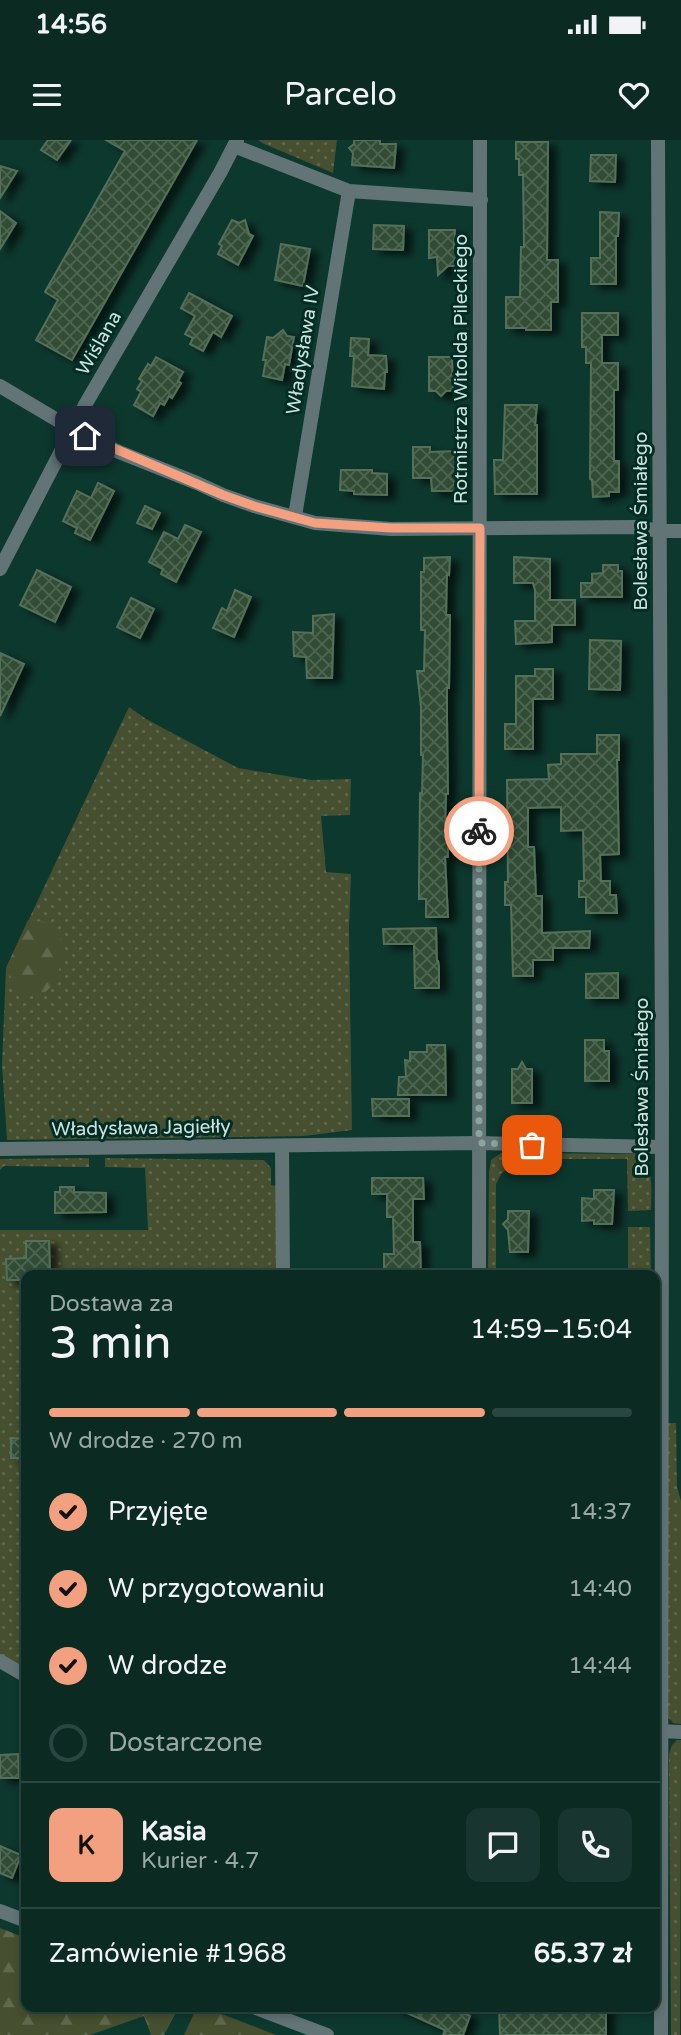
<!DOCTYPE html>
<html lang="pl">
<head>
<meta charset="utf-8">
<style>
	body { margin:0; font-family:"Varela Round",sans-serif; background:#18362f; color:#f1f3f6; height:100vh; display:flex; flex-direction:column; font-size:26px; white-space:nowrap }
	* { box-sizing:border-box; margin:0 }
	p { font-size:23px; color:#99a7a5 }
	.icon { flex:none; width:38px; height:38px; fill:none; stroke:currentColor; stroke-width:2; stroke-linecap:round; stroke-linejoin:round }
	.map { position:relative; flex:1; overflow:hidden }
	.panel { position:absolute; left:21px; top:1130px; width:639px; height:742px; display:flex; flex-direction:column; background:#0a2a22; border-radius:14px; box-shadow:0 4px 10px #0003,0 0 0 2px #2a4640 }
	.panel>* { flex:none }
	.pin { position:absolute; display:grid; place-items:center; width:60px; height:60px; color:#fff; margin:-30px; border-radius:14px; box-shadow:0 4px 10px #0006 }
	.courier { position:absolute; display:grid; place-items:center; width:70px; height:70px; margin:-35px; border:5px solid #f2a07f; border-radius:50%; background:#fff; color:#222; box-shadow:0 2px 9px #0007 }
	.head em { font-style:normal; font-weight:600 }
	.head div { display:flex; flex-direction:column-reverse }
	.head { display:flex; align-items:center; justify-content:space-between; height:119px; padding:0 28px }
	h1 { font-size:46px; font-weight:600; line-height:52px }
	.bar { display:grid; grid-template-columns:repeat(4,1fr); gap:10px 7px; align-content:center; height:84px; padding:0 28px }
	.bar i { height:9px; border-radius:5px; background:#2a4640 }
	.bar .selected { background:#f2a07f }
	.bar p { grid-column:span 4 }
	.line { display:flex; align-items:center; gap:18px; padding:0 28px; border-top:2px solid #2a4640 }
	.line div { flex:1 }
	.round { display:grid; place-items:center; flex:none; width:74px; height:74px; border-radius:14px; background:#18362f }
	ol { padding:0 28px; list-style:none }
	li { display:flex; align-items:center; gap:21px; height:77px }
	li p { margin-inline-start:auto }
	li .icon { padding:7px; border-radius:50%; background:#f2a07f; color:#111; stroke-width:4 }
	li:last-child { color:#99a7a5 }
	li i { width:38px; height:38px; border:4px solid #2a4640; border-radius:50% }
	.status { display:flex; justify-content:space-between; align-items:center; height:49px; padding:0 35px; background:#0a2a22; direction:ltr }
	.status svg { height:19px; fill:currentColor }
	header { display:flex; justify-content:space-between; align-items:center; height:91px; padding:0 28px; background:#0a2a22; font-size:32px; font-weight:600 }
	.map>svg:first-child { display:block }
	.grass { fill:url(#grass-dots) }
	.forest { fill:url(#forest-firs) }
	.building { fill:url(#building-cross-hatch); stroke:#547058; stroke-width:2; filter:url(#shadow) }
	.lines { fill:none; stroke-linecap:round; stroke-linejoin:round }
	.minor { stroke:#627476; stroke-width:14 }
	.tertiary { stroke:#627476; stroke-width:14 }
	.done { stroke:#8aa69e; stroke-width:7; stroke-dasharray:0 12.6 }
	.route { stroke:#f2a07f; stroke-width:9 }
	.labels { text-anchor:middle; dominant-baseline:central; stroke-width:6; stroke-linejoin:round; paint-order:stroke }
	.street-label { font-size:19px; fill:#cde2db; stroke:#012d24 }
</style>
</head>
<body>
<div class="status"><b>14:56</b><svg viewBox="0 0 49 12"><path d="M0 12V9h3v3zM5 12V6h3v6zM10 12V3h3v9zM15 12V0h3v12zM26 1h20v11H26zM47 4h2v5h-2z"/></svg></div>
<header><svg class="icon" aria-label="menu" viewBox="0 0 24 24"><path d="M4 6h16M4 12h16M4 18h16"/></svg>Parcelo<svg class="icon" aria-label="heart" viewBox="0 0 24 24"><path d="M12 20l-8-8c-3-5 5-10 8-4 3-6 11-1 8 4z"/></svg></header>
<div class="map">
<svg width="681" height="1895" viewBox="0 0 681 1895">
	<defs>
		<pattern id="grass-dots" width="8" height="8" patternUnits="userSpaceOnUse" patternTransform="scale(1.75)"><rect width="8" height="8" fill="#464f2f"/><path d="M2 2h.1M6 6h.1" fill="none" stroke="#60684d" stroke-width="1.8" stroke-linecap="round"/></pattern>
		<pattern id="forest-firs" width="22" height="20" patternUnits="userSpaceOnUse" patternTransform="scale(1.75)"><rect width="22" height="20" fill="#464f2f"/><path d="M5 1l3.5 6h-7zM16 11l3.5 6h-7z" fill="#60684d"/></pattern>
		<pattern id="building-cross-hatch" width="8" height="8" patternUnits="userSpaceOnUse" patternTransform="scale(1.75)"><rect width="8" height="8" fill="#324c35"/><path d="M0 0l8 8M0 8l8-8" fill="none" stroke="#4e6652"/></pattern>
		<filter id="shadow"><feDropShadow dx="8" dy="4.5" stdDeviation="3.5" flood-color="#0009"/></filter>
	</defs>
	<rect width="100%" height="100%" fill="#0d382e"/>
	<g class="grass">
		<path d="M 258,0 L 337,0 L 333,33 L 262,3 Z"/>
		<path d="M 129,567 L 146,579 L 238,628 L 311,640 L 351,639 L 350,675 L 321,676 L 326,732 L 351,734 L 349,789 L 352,990 L 304,996 L 7,1000 L 2,925 L 6,828 Z"/>
		<path d="M 501,1013 L 638,1014 C 655,1028 651,1050 651,1070 L 628,1071 L 627,1019 L 562,1019 L 562,1026 L 510,1026 L 501,1034 L 496,1044 L 496,1136 L 488,1136 L 489,1032 L 491,1020 Z"/>
		<path d="M 89,1018 L 89,1027 L 4,1026 L 0,1030 L 0,1019 Z"/>
		<path d="M 105,1018 L 264,1020 L 271,1028 L 271,1045 L 276,1046 L 276,1136 L 26,1136 L 26,1531 L 0,1514 L 0,1090 L 148,1090 L 145,1028 L 105,1027 Z"/>
		<path d="M 628,1087 L 650,1087 L 651,1136 L 628,1136 Z"/>
		<path d="M 668,1283 L 676,1283 L 677,1347 L 681,1361 L 681,1584 L 673,1583 L 668,1577 Z"/>
		<path d="M 677,1600 L 681,1600 L 680,1895 L 671,1895 L 669,1614 L 672,1605 Z"/>
	</g>
	<g class="forest">
		<path d="M 28,780 L 52,783 L 64,804 L 57,841 L 40,857 L 20,854 L 6,828 Z"/>
		<path d="M 0,1788 L 26,1798 L 26,1867 L 179,1867 L 164,1895 L 151,1895 L 144,1876 L 90,1895 L 0,1895 Z"/>
		<path d="M 197,1867 L 204,1867 L 276,1895 L 184,1895 Z"/>
	</g>
	<g class="building">
		<path d="M 48,0 L 71,0 L 57,20 L 41,10 Z"/>
		<path d="M 106,0 L 197,0 L 72,220 L 36,200 L 58,160 L 45,152 L 125,11 Z"/>
		<path d="M 354,0 L 380,0 L 380,4 L 396,4 L 394,28 L 352,25 L 353,13 L 349,8 L 354,4 Z"/>
		<path d="M 516,2 L 548,2 L 547,120 L 558,120 L 558,162 L 551,162 L 551,190 L 526,190 L 526,188 L 506,188 L 506,157 L 520,157 L 521,107 L 524,107 L 523,35 L 519,35 L 519,19 L 516,19 Z"/>
		<path d="M 591,15 L 616,15 L 615,42 L 590,41 Z"/>
		<path d="M 0,26 L 17,31 L 0,58 Z"/>
		<path d="M 0,71 L 16,83 L 0,109 Z"/>
		<path d="M 600,72 L 619,73 L 618,96 L 616,96 L 616,144 L 591,144 L 591,118 L 600,118 Z"/>
		<path d="M 232,80 L 239,83 L 245,80 L 249,94 L 253,96 L 238,125 L 218,114 L 222,106 L 219,104 Z"/>
		<path d="M 374,85 L 404,86 L 403,110 L 373,109 Z"/>
		<path d="M 429,90 L 455,90 L 454,108 L 457,109 L 458,126 L 448,126 L 438,135 L 437,117 L 429,118 Z"/>
		<path d="M 281,104 L 310,109 L 303,146 L 275,140 Z"/>
		<path d="M 189,153 L 232,176 L 221,197 L 213,192 L 203,211 L 190,204 L 193,198 L 185,194 L 195,176 L 181,168 Z"/>
		<path d="M 582,173 L 618,173 L 618,195 L 602,195 L 602,223 L 618,223 L 618,250 L 614,250 L 614,321 L 619,321 L 619,352 L 609,352 L 609,356 L 593,357 L 592,340 L 590,339 L 591,223 L 586,223 L 586,207 L 582,207 Z"/>
		<path d="M 283,190 L 287,196 L 294,197 L 289,225 L 285,224 L 282,240 L 263,236 L 266,220 L 263,220 L 267,197 L 273,198 Z"/>
		<path d="M 351,198 L 369,199 L 368,215 L 386,216 L 387,232 L 385,232 L 384,249 L 352,246 L 354,216 L 350,216 Z"/>
		<path d="M 156,217 L 183,232 L 178,241 L 181,243 L 172,258 L 169,256 L 164,265 L 160,263 L 153,276 L 134,265 L 141,252 L 137,249 L 142,241 L 139,239 L 148,224 L 151,226 Z"/>
		<path d="M 429,217 L 452,217 L 453,251 L 446,251 L 441,256 L 436,251 L 429,251 Z"/>
		<path d="M 505,265 L 537,265 L 535,285 L 537,285 L 537,354 L 495,354 L 494,320 L 503,320 Z"/>
		<path d="M 413,307 L 430,307 L 430,312 L 457,311 L 458,351 L 432,351 L 431,338 L 413,338 Z"/>
		<path d="M 341,330 L 372,330 L 372,333 L 387,334 L 387,355 L 354,354 L 354,351 L 340,350 Z"/>
		<path d="M 98,343 L 114,351 L 90,400 L 75,393 L 77,388 L 63,381 L 77,351 L 91,358 Z"/>
		<path d="M 145,366 L 160,373 L 152,389 L 137,383 Z"/>
		<path d="M 185,385 L 201,392 L 176,442 L 161,434 L 163,429 L 149,422 L 164,392 L 178,399 Z"/>
		<path d="M 450,417 L 449,435 L 447,434 L 446,475 L 450,475 L 449,548 L 447,548 L 447,580 L 448,654 L 446,654 L 445,690 L 448,690 L 448,717 L 445,717 L 448,777 L 426,777 L 426,759 L 419,759 L 419,742 L 420,653 L 422,654 L 423,615 L 421,615 L 421,567 L 417,531 L 424,531 L 425,490 L 421,490 L 421,432 L 424,432 L 424,418 Z"/>
		<path d="M 514,417 L 550,419 L 550,460 L 575,460 L 575,485 L 552,485 L 552,502 L 516,504 L 515,481 L 535,481 L 535,450 L 533,443 L 514,443 Z"/>
		<path d="M 603,425 L 618,425 L 618,431 L 622,431 L 622,457 L 581,457 L 581,443 L 592,443 L 592,434 L 603,433 Z"/>
		<path d="M 37,430 L 71,447 L 55,482 L 20,465 Z"/>
		<path d="M 235,450 L 251,457 L 234,497 L 213,488 L 222,468 L 227,471 Z"/>
		<path d="M 131,458 L 154,469 L 140,498 L 117,487 Z"/>
		<path d="M 334,474 L 332,538 L 307,538 L 306,517 L 294,516 L 293,492 L 313,493 L 313,476 Z"/>
		<path d="M 590,500 L 621,501 L 620,550 L 589,549 Z"/>
		<path d="M 0,513 L 24,524 L 0,576 Z"/>
		<path d="M 535,529 L 553,529 L 553,559 L 533,559 L 533,609 L 505,609 L 505,584 L 516,584 L 516,536 L 535,536 Z"/>
		<path d="M 597,595 L 619,595 L 619,620 L 617,620 L 619,714 L 600,715 L 601,741 L 610,741 L 610,755 L 616,755 L 617,773 L 586,773 L 586,757 L 579,757 L 579,741 L 584,741 L 583,690 L 561,691 L 561,667 L 528,668 L 528,707 L 534,707 L 536,756 L 542,756 L 542,793 L 590,791 L 589,808 L 553,808 L 553,820 L 533,820 L 533,836 L 513,836 L 511,765 L 505,765 L 505,742 L 508,742 L 507,640 L 549,639 L 548,625 L 561,624 L 561,614 L 597,614 Z"/>
		<path d="M 436,788 L 437,821 L 438,821 L 439,827 L 439,848 L 415,848 L 414,804 L 384,804 L 383,789 Z"/>
		<path d="M 618,833 L 618,858 L 586,858 L 586,834 Z"/>
		<path d="M 585,900 L 604,900 L 604,911 L 609,911 L 609,941 L 585,941 Z"/>
		<path d="M 427,905 L 445,905 L 446,955 L 398,955 L 399,937 L 406,937 L 405,920 L 410,921 L 410,912 L 427,912 Z"/>
		<path d="M 522,922 L 526,929 L 532,929 L 532,963 L 512,963 L 512,929 L 518,929 Z"/>
		<path d="M 372,959 L 409,959 L 409,976 L 373,976 Z"/>
		<path d="M 372,1038 L 423,1038 L 424,1059 L 413,1059 L 413,1102 L 420,1102 L 421,1136 L 384,1136 L 384,1114 L 394,1114 L 393,1077 L 387,1077 L 387,1054 L 372,1054 Z"/>
		<path d="M 60,1047 L 74,1047 L 74,1052 L 106,1053 L 106,1072 L 55,1073 L 55,1052 L 60,1052 Z"/>
		<path d="M 594,1050 L 614,1050 L 612,1084 L 594,1084 L 594,1080 L 582,1081 L 582,1058 L 594,1059 Z"/>
		<path d="M 508,1071 L 529,1071 L 528,1112 L 510,1112 L 508,1090 L 503,1084 L 508,1079 Z"/>
		<path d="M 26,1101 L 49,1101 L 50,1136 L 26,1136 L 26,1140 L 7,1140 L 6,1119 L 26,1118 Z"/>
		<path d="M 11,1298 L 26,1299 L 26,1318 L 11,1318 Z"/>
		<path d="M 18,1614 L 19,1638 L 0,1638 L 0,1615 Z"/>
		<path d="M 0,1706 L 21,1715 L 12,1738 L 0,1733 Z"/>
		<path d="M 394,1867 L 451,1867 L 470,1876 L 463,1895 L 443,1895 L 445,1890 Z"/>
		<path d="M 606,1867 L 606,1895 L 500,1895 L 499,1868 Z"/>
	</g>
	<g class="lines">
		<g class="minor">
			<path d="M 658,0 L 662,923 L 661,1895"/>
			<path d="M 234,6 L 349,51 L 481,60"/>
			<path d="M 0,246 L 74,290 L 119,312 L 197,343 L 223,355 L 254,366 L 315,383 L 391,389 L 637,387 L 660,391 L 681,391"/>
			<path d="M 295,376 L 349,51"/>
			<path d="M 0,429 L 85,265 L 220,33 L 237,0"/>
			<path d="M 282,1006 L 283,1136"/>
			<path d="M 0,1009 L 479,1003 L 661,1007"/>
			<path d="M 479,1136 L 480,0"/>
			<path d="M 0,1521 L 26,1536"/>
			<path d="M 660,1591 L 681,1592"/>
		</g>
		<g class="tertiary">
			<path d="M 0,1771 L 26,1781"/>
			<path d="M 253,1867 L 327,1895"/>
		</g>
	</g>
	<g class="lines">
		<path class="done" d="M 479,691 L 479,1003 L 532,1005"/>
		<path class="route" d="M 85,296 L 223,355 L 254,366 L 315,383 L 391,388 L 480,388 L 479,691"/>
	</g>
	<g class="labels">
		<g class="street-label">
			<text transform="translate(99 203) rotate(-60)">Wiślana</text>
			<text transform="translate(303 210) rotate(-81)">Władysława IV</text>
			<text transform="translate(461 229) rotate(-90)">Rotmistrza Witolda Pileckiego</text>
			<text transform="translate(641 381) rotate(-90)">Bolesława Śmiałego</text>
			<text transform="translate(642 947) rotate(-90)">Bolesława Śmiałego</text>
			<text transform="translate(141 988) rotate(-1)">Władysława Jagiełły</text>
		</g>
	</g>
</svg>
<div class="pin" style="left:532px;top:1005px;background:#ea580c"><svg class="icon" aria-label="bag" viewBox="0 0 24 24"><path d="M5 8h14l-1 12H6zM9 8a3 3 0 0 1 6 0"/></svg></div>
<div class="pin" style="left:85px;top:296px;background:#1f2937"><svg class="icon" aria-label="home" viewBox="0 0 24 24"><path d="M3 11l9-7 9 7M6 9v11h12V9"/></svg></div>
<div class="courier" style="left:479px;top:691px"><svg class="icon" aria-label="bike" viewBox="0 0 24 24"><circle cx="6" cy="16" r="4"/><circle cx="18" cy="16" r="4"/><path d="M6 16l4-8h5l3 8M10 8l3 8H6M13 5h3"/></svg></div>
<section class="panel">
<div class="head"><div><h1>3 min</h1><p>Dostawa za</p></div><em>14:59–15:04</em></div>
<div class="bar"><i class="selected"></i><i class="selected"></i><i class="selected"></i><i></i><p>W drodze · 270 m</p></div>
<ol>
<li><svg class="icon" aria-label="check" viewBox="0 0 24 24"><path d="M5 12l5 5 9-10"/></svg>Przyjęte<p>14:37</p></li>
<li><svg class="icon" aria-label="check" viewBox="0 0 24 24"><path d="M5 12l5 5 9-10"/></svg>W przygotowaniu<p>14:40</p></li>
<li><svg class="icon" aria-label="check" viewBox="0 0 24 24"><path d="M5 12l5 5 9-10"/></svg>W drodze<p>14:44</p></li>
<li><i></i>Dostarczone</li>
</ol>
<div class="line" style="height:126px"><b class="round" style="background:#f2a07f;color:#111">K</b><div><b>Kasia</b><p>Kurier · 4.7</p></div><a class="round"><svg class="icon" aria-label="chat" viewBox="0 0 24 24"><path d="M4 5h16v11H9l-5 4z"/></svg></a><a class="round"><svg class="icon" aria-label="phone" viewBox="0 0 24 24"><path d="M5 4h4l2 5-3 2q2 4 5 5l2-3 5 2v4C11 20 4 13 5 4z"/></svg></a></div>
<div class="line" style="height:91px"><div>Zamówienie #1968</div><b>65.37 zł</b></div>
</section>
</div>
</body>
</html>
